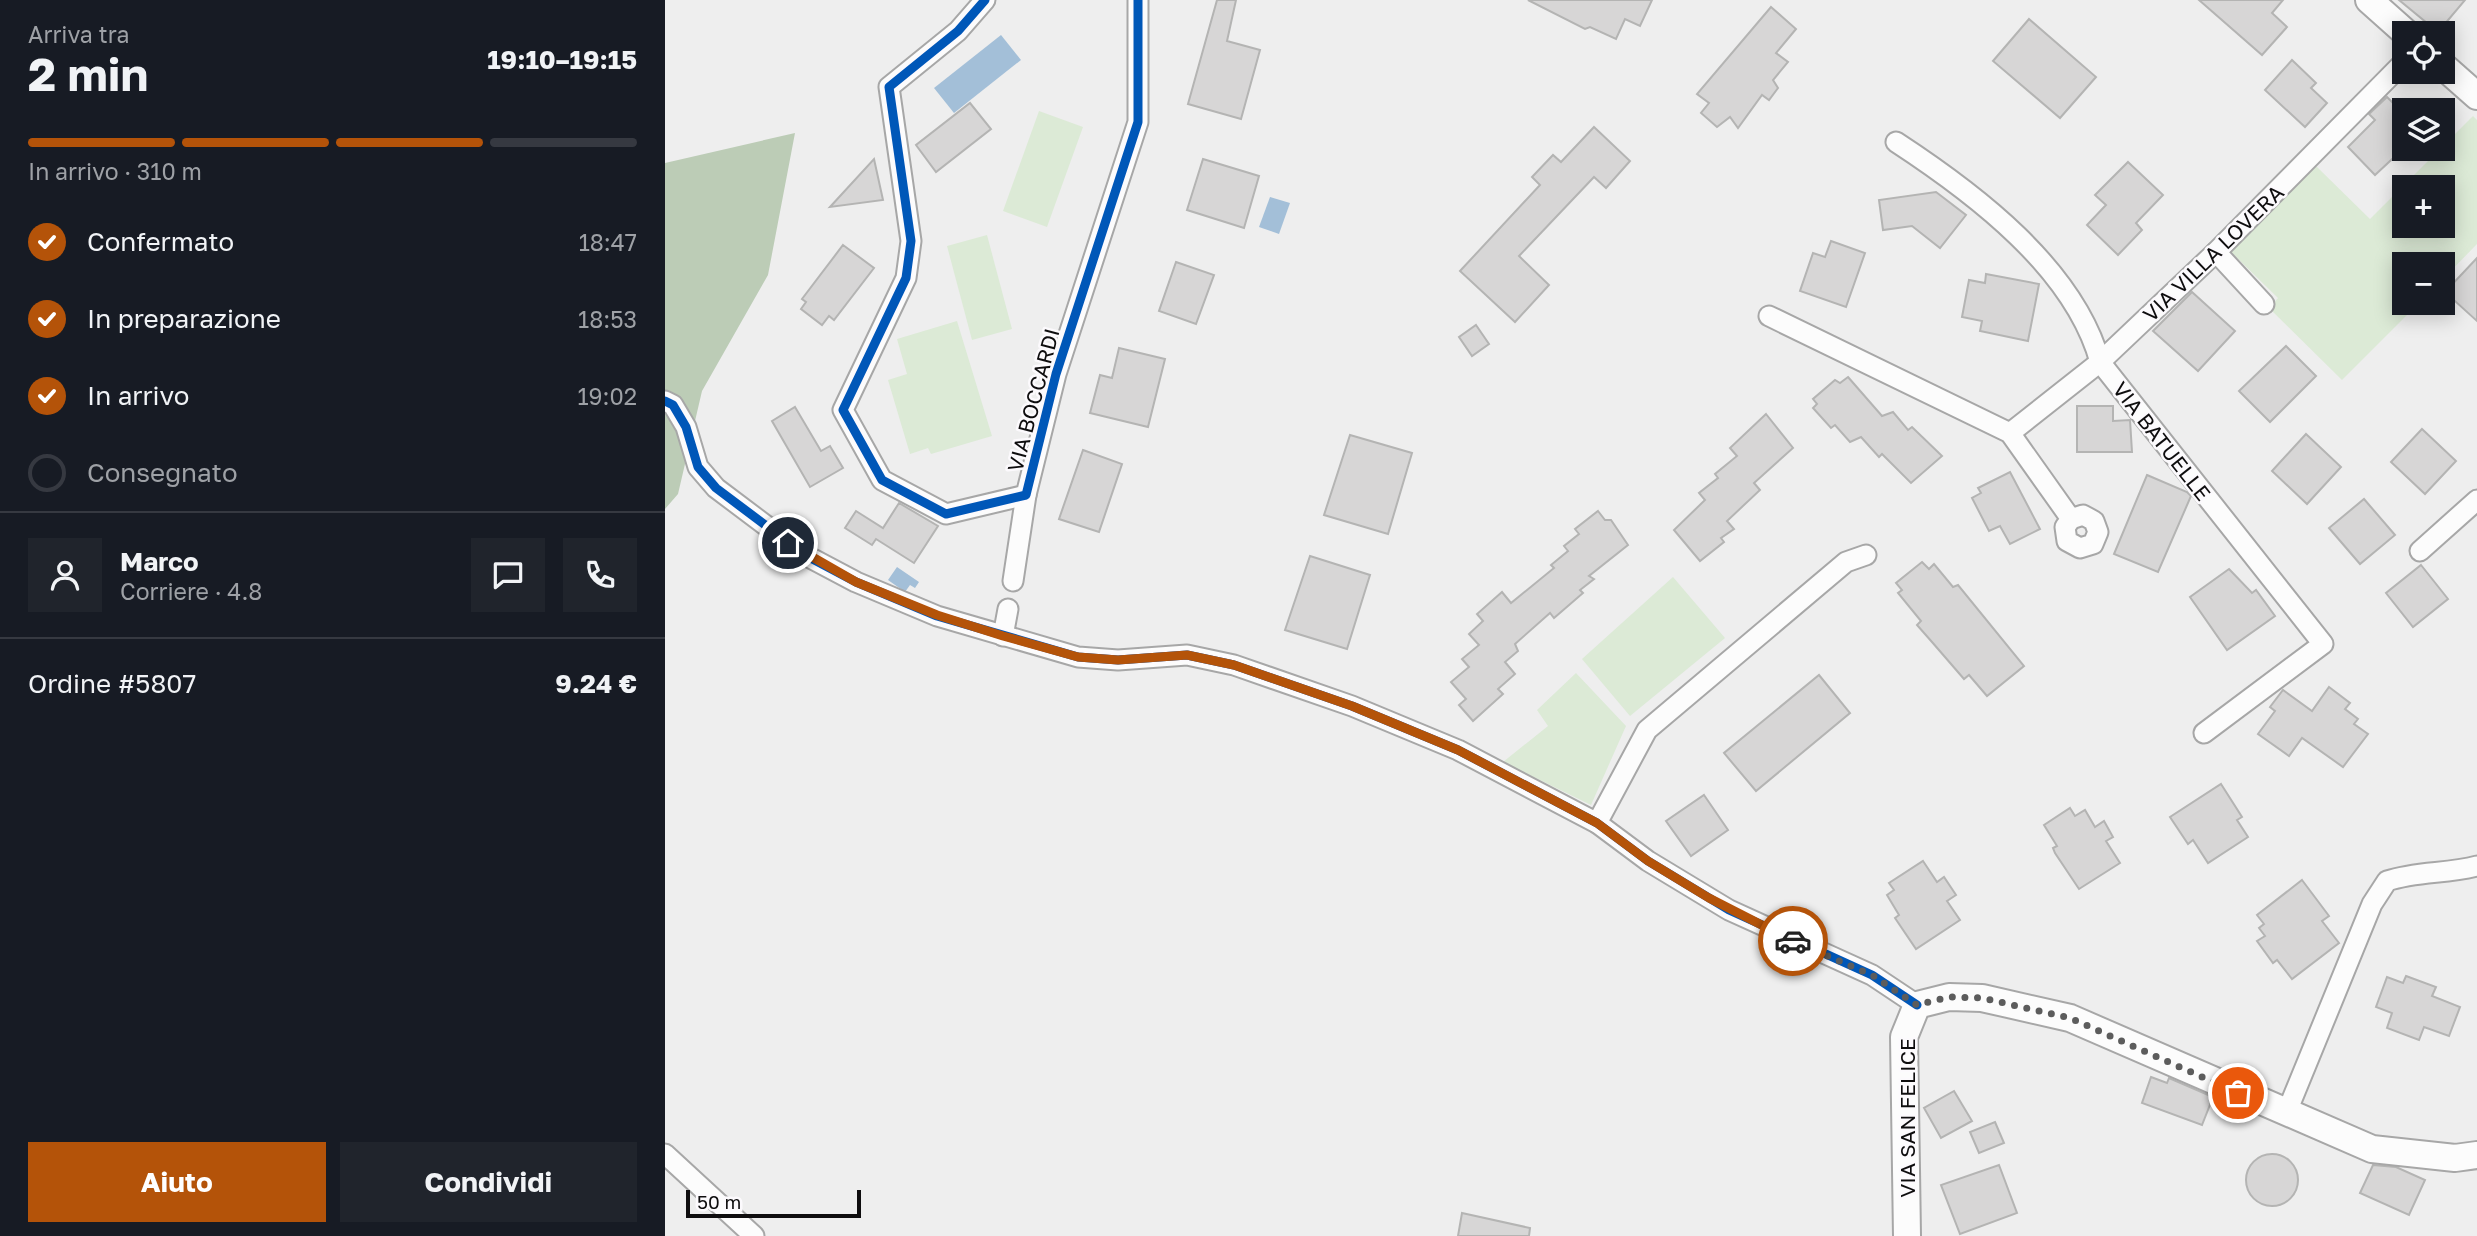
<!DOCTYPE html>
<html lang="it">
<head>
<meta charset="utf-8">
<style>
	body { margin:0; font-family:"Golos Text",sans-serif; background:#20242c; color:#f1f3f6; height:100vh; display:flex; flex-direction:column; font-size:26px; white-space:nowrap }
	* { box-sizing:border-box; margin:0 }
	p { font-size:23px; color:#9ea1a6 }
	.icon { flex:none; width:38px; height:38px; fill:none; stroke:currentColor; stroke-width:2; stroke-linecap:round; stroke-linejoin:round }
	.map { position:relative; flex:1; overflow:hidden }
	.details { display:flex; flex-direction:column; background:#171b24; width:665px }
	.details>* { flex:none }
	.tools { position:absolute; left:1727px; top:21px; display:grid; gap:14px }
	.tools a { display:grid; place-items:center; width:63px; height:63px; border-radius:0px; background:#171b24; box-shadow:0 4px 18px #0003; font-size:35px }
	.scale { position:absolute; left:21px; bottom:18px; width:175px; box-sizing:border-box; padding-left:7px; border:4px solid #0e0d0e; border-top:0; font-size:19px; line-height:24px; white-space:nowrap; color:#0e0d0e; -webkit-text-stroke:5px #fcfafd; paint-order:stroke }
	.pin { position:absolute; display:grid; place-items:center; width:60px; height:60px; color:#fff; margin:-30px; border:4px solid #fff; border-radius:50%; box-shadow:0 2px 7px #0007 }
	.courier { position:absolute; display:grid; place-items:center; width:70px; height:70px; margin:-35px; border:5px solid #b45309; border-radius:50%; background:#fff; color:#222; box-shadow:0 2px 9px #0007 }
	.head em { font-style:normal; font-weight:700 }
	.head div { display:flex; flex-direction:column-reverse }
	.head { display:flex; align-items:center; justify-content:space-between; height:119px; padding:0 28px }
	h1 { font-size:46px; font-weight:700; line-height:52px }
	.bar { display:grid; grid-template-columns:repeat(4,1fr); gap:10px 7px; align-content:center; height:84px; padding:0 28px }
	.bar i { height:9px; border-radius:5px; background:#363941 }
	.bar .current { background:#b45309 }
	.bar p { grid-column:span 4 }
	.line { display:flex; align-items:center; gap:18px; padding:0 28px; border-top:2px solid #363941 }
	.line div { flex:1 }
	.round { display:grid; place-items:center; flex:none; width:74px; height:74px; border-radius:0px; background:#20242c }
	ol { padding:0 28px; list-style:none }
	li { display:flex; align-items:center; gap:21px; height:77px }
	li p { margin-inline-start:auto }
	li .icon { padding:7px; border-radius:50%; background:#b45309; color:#fff; stroke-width:4 }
	li:last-child { color:#9ea1a6 }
	li i { width:38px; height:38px; border:4px solid #363941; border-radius:50% }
	.cta { display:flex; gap:14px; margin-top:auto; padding:14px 28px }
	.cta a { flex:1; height:80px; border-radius:0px; background:#b45309; color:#fff; font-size:28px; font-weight:700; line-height:80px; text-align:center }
	.cta a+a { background:#20242c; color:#f1f3f6 }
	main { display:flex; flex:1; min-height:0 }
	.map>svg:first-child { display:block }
	.green { fill:#dcead6; fill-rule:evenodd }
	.forest { fill:#bcccb6 }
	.water { fill:#a3bfd8 }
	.building { fill:#d7d6d6; stroke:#b4b4b3; stroke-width:2 }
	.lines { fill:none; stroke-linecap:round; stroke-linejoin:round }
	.street-casing { stroke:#a7a7a7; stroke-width:23 }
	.secondary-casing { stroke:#a7a7a7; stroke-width:30 }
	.street { stroke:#fcfcfc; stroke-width:19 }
	.secondary { stroke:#fcfcfc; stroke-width:26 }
	.cycleway-casing { stroke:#fcfafd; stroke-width:13 }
	.cycleway { stroke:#0057b8; stroke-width:9 }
	.done { stroke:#5c5c5c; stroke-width:7; stroke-dasharray:0 12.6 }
	.route { stroke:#b45309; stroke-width:9 }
	.labels { text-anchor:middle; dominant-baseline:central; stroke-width:5; stroke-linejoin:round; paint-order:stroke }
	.street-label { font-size:21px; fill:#0e0d0e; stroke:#fcfafd }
</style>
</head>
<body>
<main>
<section class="details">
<div class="head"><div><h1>2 min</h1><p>Arriva tra</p></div><em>19:10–19:15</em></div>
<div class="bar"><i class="current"></i><i class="current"></i><i class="current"></i><i></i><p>In arrivo · 310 m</p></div>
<ol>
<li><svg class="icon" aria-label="check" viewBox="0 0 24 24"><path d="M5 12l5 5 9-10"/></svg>Confermato<p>18:47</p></li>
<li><svg class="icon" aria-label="check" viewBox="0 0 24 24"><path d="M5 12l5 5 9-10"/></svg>In preparazione<p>18:53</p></li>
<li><svg class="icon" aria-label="check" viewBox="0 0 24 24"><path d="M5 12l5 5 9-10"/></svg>In arrivo<p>19:02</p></li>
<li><i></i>Consegnato</li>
</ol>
<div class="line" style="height:126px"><a class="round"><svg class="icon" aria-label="person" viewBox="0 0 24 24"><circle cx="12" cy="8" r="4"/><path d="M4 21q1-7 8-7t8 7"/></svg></a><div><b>Marco</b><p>Corriere · 4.8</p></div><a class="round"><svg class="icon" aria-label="chat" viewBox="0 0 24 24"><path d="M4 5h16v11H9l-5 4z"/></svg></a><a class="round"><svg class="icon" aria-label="phone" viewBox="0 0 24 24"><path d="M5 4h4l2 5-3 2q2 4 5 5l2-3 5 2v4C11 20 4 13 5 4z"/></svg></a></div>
<div class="line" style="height:91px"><div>Ordine #5807</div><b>9.24 €</b></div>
<div class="cta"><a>Aiuto</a><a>Condividi</a></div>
</section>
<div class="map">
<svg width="1812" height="1236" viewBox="0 0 1812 1236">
	<rect width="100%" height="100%" fill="#eee"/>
	<g class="green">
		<path d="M 374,111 L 418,127 L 382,227 L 338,211 Z"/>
		<path d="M 1808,116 L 1812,120 L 1812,244 L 1778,279 L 1778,264 L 1740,264 L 1740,303 L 1754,303 L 1677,380 L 1604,308 L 1613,298 L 1566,252 L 1651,166 L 1705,219 ZM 1740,187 L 1778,187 L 1778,226 L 1740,226 Z"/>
		<path d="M 322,235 L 347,329 L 307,340 L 282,246 Z"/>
		<path d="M 292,321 L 327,436 L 266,454 L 263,448 L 245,454 L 223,380 L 242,374 L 232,339 Z"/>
		<path d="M 1008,577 L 1060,638 L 965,716 L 917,659 Z"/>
		<path d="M 911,673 L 961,726 L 926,805 L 838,762 L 883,726 L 872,710 Z"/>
	</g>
	<path class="forest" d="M 130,133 L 103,275 L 37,391 L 13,494 L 0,509 L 0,163 Z"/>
	<g class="water">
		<path d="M 336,35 L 356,60 L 289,113 L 269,88 Z"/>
		<path d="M 605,197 L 625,203 L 614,234 L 594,227 Z"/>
		<path d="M 232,567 L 254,582 L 250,588 L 245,585 L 240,592 L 223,580 Z"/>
	</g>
	<g class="building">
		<path d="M 552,0 L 571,0 L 562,41 L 595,50 L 576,119 L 523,104 Z"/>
		<path d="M 863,0 L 987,0 L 975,26 L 960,19 L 951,39 L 925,27 L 920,29 Z"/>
		<path d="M 1534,0 L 1618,0 L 1607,13 L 1622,27 L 1597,55 Z"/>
		<path d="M 1734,0 L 1800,0 L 1773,32 Z"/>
		<path d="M 1106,7 L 1131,29 L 1111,53 L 1123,62 L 1108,80 L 1113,88 L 1104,100 L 1097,95 L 1073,128 L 1065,117 L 1052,127 L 1036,113 L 1044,103 L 1032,94 Z"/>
		<path d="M 1364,19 L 1431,77 L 1395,118 L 1328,61 Z"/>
		<path d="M 1627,60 L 1651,83 L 1646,88 L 1662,103 L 1640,127 L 1600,90 Z"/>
		<path d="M 1722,97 L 1740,115 L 1740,147 L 1710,175 L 1683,147 L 1710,120 L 1704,114 Z"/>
		<path d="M 305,103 L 326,129 L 271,172 L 251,145 Z"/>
		<path d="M 929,127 L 965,161 L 941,188 L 929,177 L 854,256 L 884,285 L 850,322 L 795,271 L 875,185 L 867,177 L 888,155 L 896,162 Z"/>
		<path d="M 209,159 L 218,200 L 165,207 Z"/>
		<path d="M 538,159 L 594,176 L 579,228 L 522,210 Z"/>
		<path d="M 1463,162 L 1498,195 L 1471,223 L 1477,230 L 1453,255 L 1422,225 L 1441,205 L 1430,195 Z"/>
		<path d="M 1271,192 L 1301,215 L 1275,248 L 1247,226 L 1218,230 L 1214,200 Z"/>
		<path d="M 1166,241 L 1200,253 L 1181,307 L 1135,291 L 1148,253 L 1160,257 Z"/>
		<path d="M 178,245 L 209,268 L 169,320 L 164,316 L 157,325 L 136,309 L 141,302 L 137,299 Z"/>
		<path d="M 1812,258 L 1812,321 L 1780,292 Z"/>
		<path d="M 511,262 L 549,275 L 531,324 L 494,311 Z"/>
		<path d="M 1321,274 L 1374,284 L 1363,341 L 1315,331 L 1317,321 L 1297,317 L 1304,280 L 1320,283 Z"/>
		<path d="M 1527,292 L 1570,331 L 1533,371 L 1488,331 Z"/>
		<path d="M 811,325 L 824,344 L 807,356 L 794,337 Z"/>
		<path d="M 1621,346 L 1651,376 L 1605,422 L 1574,391 Z"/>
		<path d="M 454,348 L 500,359 L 483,427 L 425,413 L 435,375 L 447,378 Z"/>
		<path d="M 1183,377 L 1217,416 L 1228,412 L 1243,430 L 1247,427 L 1277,456 L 1246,483 L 1217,454 L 1214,457 L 1196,437 L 1185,442 L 1170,425 L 1166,428 L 1148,408 L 1152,404 L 1148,399 L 1170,380 L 1175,383 Z"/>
		<path d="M 1412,406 L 1448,406 L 1448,421 L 1465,420 L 1467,452 L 1412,452 Z"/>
		<path d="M 130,407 L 156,451 L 165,446 L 178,468 L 145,487 L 107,421 Z"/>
		<path d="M 1101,414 L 1128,448 L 1089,483 L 1095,490 L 1062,521 L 1069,529 L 1056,538 L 1059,542 L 1035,561 L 1009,530 L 1040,500 L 1034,493 L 1053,478 L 1050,474 L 1072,456 L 1065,448 Z"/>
		<path d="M 1757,429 L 1791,461 L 1760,494 L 1726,462 Z"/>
		<path d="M 1641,434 L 1676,467 L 1642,504 L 1607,471 Z"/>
		<path d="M 685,435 L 747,453 L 723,534 L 659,515 Z"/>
		<path d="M 418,450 L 457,464 L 434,532 L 394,519 Z"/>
		<path d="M 1345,472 L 1375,529 L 1345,544 L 1335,526 L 1324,531 L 1307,498 L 1316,493 L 1313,488 Z"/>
		<path d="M 1482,475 L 1522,492 L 1526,496 L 1493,572 L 1449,554 Z"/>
		<path d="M 1699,499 L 1730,535 L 1695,564 L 1664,528 Z"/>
		<path d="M 234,503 L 273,526 L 249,563 L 211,539 L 207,545 L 180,528 L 191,511 L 218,528 Z"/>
		<path d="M 933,511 L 940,520 L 946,520 L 963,545 L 924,576 L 929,579 L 915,590 L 918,593 L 889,618 L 885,613 L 850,644 L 853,651 L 840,662 L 850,674 L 833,689 L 838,694 L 808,721 L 794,705 L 801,699 L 786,682 L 804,667 L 797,659 L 814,645 L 804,634 L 818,621 L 812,614 L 837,592 L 846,603 L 889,568 L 886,565 L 903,551 L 899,546 L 914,534 L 910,529 Z"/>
		<path d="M 645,556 L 705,575 L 682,649 L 620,630 Z"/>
		<path d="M 1257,562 L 1264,569 L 1269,564 L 1288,587 L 1293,585 L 1359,666 L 1322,696 L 1304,675 L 1299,679 L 1267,642 L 1252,625 L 1256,621 L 1233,593 L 1237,590 L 1231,583 Z"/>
		<path d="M 1756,565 L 1783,599 L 1748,627 L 1721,593 Z"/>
		<path d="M 1564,569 L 1587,593 L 1591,590 L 1610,616 L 1562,650 L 1525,597 Z"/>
		<path d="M 1154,675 L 1185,713 L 1091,791 L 1059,753 Z"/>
		<path d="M 1664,687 L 1685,703 L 1680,709 L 1693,719 L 1689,724 L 1703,734 L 1678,767 L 1637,738 L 1624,756 L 1593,734 L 1610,711 L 1605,707 L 1618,690 L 1647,711 Z"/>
		<path d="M 1556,784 L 1577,817 L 1572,820 L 1583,837 L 1543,863 L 1528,840 L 1523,844 L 1505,817 Z"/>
		<path d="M 1039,795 L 1063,830 L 1026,856 L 1001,821 Z"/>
		<path d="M 1405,808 L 1410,816 L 1420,810 L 1430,827 L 1439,821 L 1448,837 L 1441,841 L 1455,863 L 1414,889 L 1390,853 L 1388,848 L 1392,846 L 1379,825 Z"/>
		<path d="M 1258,861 L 1272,882 L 1279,877 L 1291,895 L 1282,901 L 1295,920 L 1251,949 L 1230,918 L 1234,915 L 1222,895 L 1229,890 L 1224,883 Z"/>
		<path d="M 1637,880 L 1664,916 L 1657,921 L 1674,943 L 1627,979 L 1612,960 L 1608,963 L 1592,941 L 1600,936 L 1594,928 L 1599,924 L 1592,915 Z"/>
		<path d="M 1741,976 L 1771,987 L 1767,996 L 1795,1007 L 1784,1036 L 1759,1027 L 1754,1040 L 1722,1028 L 1727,1013 L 1711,1007 L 1722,977 L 1738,983 Z"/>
		<path d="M 1486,1077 L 1502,1083 L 1504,1078 L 1548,1097 L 1537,1125 L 1477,1103 Z"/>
		<path d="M 1289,1091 L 1307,1121 L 1276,1138 L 1259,1108 Z"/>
		<path d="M 1330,1122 L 1339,1143 L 1314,1153 L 1305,1132 Z"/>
		<circle cx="1607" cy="1180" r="26"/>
		<path d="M 1334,1165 L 1352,1213 L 1295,1234 L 1276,1185 Z"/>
		<path d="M 1708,1165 L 1731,1167 L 1760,1180 L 1744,1215 L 1695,1193 Z"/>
		<path d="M 797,1213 L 865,1228 L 864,1236 L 793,1236 Z"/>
	</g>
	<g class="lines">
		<defs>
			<g id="street">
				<path d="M 320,0 L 293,31 L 224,87 L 246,241 L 241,278 L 178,410 L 217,480 L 281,514 L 361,495 L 391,374 L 473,122 L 473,0"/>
				<path d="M 1231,142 C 1309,193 1409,268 1435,362 L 1658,644 L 1539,733"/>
				<path d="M 1551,252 L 1599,304"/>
				<path d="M 1104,316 L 1345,433 L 1406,519 L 1418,515 L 1429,521 L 1433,532 L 1428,544 L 1415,548 L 1402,541 L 1400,527 L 1406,519"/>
				<path d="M 0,401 L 8,405 L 21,427 L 33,467 L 51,488 L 140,555 L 191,582 L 272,616 L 413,657 L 453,660 L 522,655 L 569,665 L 687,706 L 793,750 L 932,823 L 983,861 L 1064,910 L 1207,975 L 1252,1005"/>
				<path d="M 1345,433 L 1435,362 L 1551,252 L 1740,61"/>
				<path d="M 1755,551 L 1812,500"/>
				<path d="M 348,581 L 361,495"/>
				<path d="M 338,636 L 343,609"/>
				<path d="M 932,823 L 982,730 L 1181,562 L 1201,555"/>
				<path d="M 1621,1114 L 1707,904 L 1722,881 C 1752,871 1782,874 1812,866"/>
				<path d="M 0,1154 L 89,1236"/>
			</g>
			<g id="secondary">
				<path d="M 1704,0 L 1741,33"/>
				<path d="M 1778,66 L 1812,96"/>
				<path d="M 1242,1236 L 1239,1037 L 1252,1005 L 1284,997 L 1317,998 L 1405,1018 L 1707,1149 L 1790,1158 L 1812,1155"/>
			</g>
		</defs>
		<use href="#street" class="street-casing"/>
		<use href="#secondary" class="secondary-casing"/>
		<use href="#street" class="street"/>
		<use href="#secondary" class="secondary"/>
		<defs>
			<g id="cycleway">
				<path d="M 320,0 L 293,31 L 224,87 L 246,241 L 241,278 L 178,410 L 217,480 L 281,514 L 361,495 L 391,374 L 473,122 L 473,0"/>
				<path d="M 0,401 L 8,405 L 21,427 L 33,467 L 51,488 L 140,555 L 191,582 L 272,616 L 413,657 L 453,660 L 522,655 L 569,665 L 687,706 L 793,750 L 932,823 L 983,861 L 1064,910 L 1207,975 L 1252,1005"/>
			</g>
		</defs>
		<use href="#cycleway" class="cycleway-casing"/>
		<use href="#cycleway" class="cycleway"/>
	</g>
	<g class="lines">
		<path class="done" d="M 1128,941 L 1207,975 L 1252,1005 L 1284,997 L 1317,998 L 1405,1018 L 1573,1093"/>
		<path class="route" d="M 123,543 L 191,582 L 272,615 L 338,636 L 413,657 L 453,660 L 522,655 L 569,665 L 687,706 L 793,750 L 932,823 L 983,861 L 1044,898 L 1128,941"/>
	</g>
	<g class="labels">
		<g class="street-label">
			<text transform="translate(1548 253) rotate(-44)">VIA VILLA LOVERA</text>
			<text transform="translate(368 400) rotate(-75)">VIA BOCCARDI</text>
			<text transform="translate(1497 441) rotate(52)">VIA BATUELLE</text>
			<text transform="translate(1242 1118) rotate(-90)">VIA SAN FELICE</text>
		</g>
	</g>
</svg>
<div class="tools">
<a><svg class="icon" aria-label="locate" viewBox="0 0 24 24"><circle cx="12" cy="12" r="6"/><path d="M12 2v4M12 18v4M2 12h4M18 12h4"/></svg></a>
<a><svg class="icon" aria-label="layers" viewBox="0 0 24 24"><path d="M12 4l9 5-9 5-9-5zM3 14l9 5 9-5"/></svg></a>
<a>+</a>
<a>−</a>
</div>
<div class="scale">50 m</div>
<div class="pin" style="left:1573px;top:1093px;background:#ea580c"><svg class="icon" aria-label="bag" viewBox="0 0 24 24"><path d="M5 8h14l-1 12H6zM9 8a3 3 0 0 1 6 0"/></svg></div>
<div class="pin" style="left:123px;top:543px;background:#1f2937"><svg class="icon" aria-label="home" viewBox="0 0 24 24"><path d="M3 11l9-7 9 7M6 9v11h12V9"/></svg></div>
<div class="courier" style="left:1128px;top:941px"><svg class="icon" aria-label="car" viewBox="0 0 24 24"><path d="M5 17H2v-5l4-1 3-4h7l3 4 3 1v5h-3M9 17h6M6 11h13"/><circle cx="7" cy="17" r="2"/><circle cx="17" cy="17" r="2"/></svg></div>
</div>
</main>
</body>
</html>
